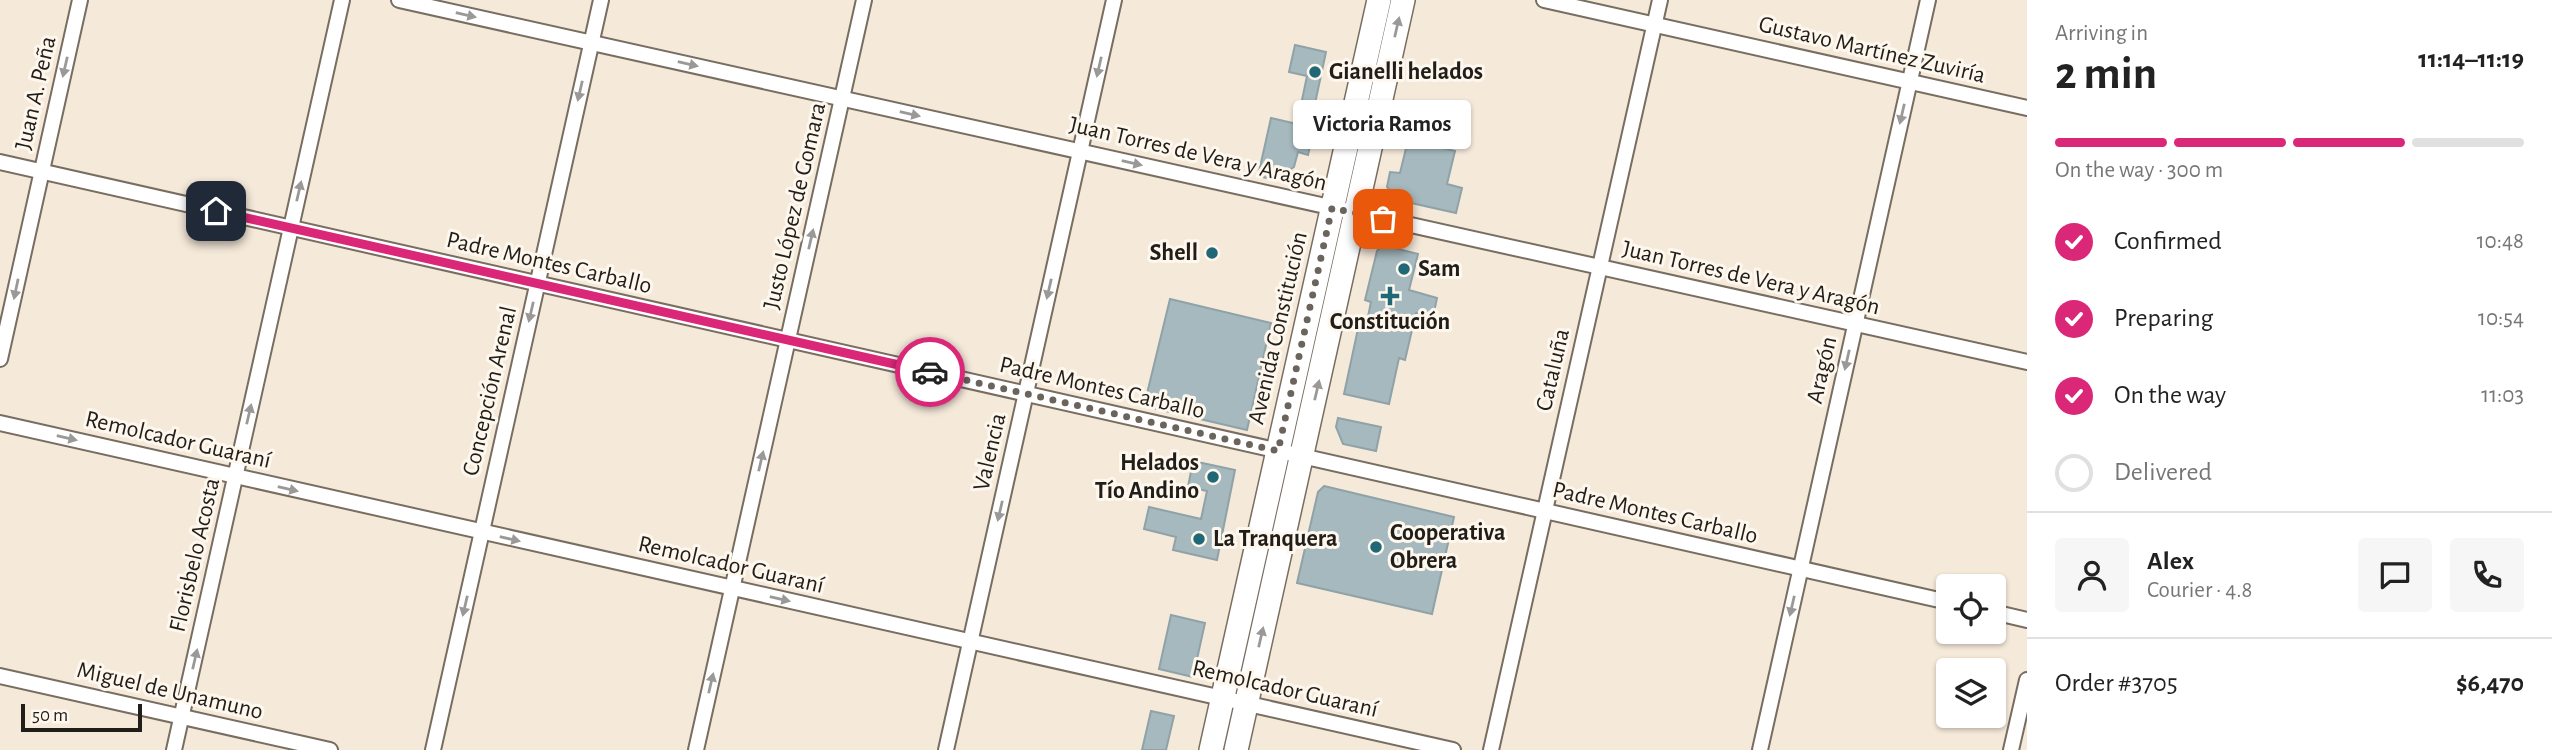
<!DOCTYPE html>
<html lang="en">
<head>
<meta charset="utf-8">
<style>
	body { margin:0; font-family:"Alegreya Sans",sans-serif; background:#f6f6f6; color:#222; height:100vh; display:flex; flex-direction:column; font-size:26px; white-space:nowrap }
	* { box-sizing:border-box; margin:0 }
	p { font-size:23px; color:#767676 }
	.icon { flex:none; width:38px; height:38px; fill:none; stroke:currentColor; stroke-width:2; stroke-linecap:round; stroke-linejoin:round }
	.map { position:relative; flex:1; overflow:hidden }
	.panel { display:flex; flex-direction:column; background:#fff; width:525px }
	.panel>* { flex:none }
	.fabs { position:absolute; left:1936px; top:574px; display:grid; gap:14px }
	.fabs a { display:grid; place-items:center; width:70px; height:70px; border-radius:7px; background:#fff; box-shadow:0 2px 5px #0004; font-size:35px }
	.scale { position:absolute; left:21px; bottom:18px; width:121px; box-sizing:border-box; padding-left:7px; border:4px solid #211d18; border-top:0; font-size:19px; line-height:24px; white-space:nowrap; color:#211d18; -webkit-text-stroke:5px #fef7ee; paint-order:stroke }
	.pin { position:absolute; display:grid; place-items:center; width:60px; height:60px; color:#fff; margin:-30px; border-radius:14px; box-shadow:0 4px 10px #0006 }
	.courier { position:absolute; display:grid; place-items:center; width:70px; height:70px; margin:-35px; border:5px solid #db2777; border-radius:50%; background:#fff; color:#222; box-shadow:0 2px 9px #0007 }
	.bubble { position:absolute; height:49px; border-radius:7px; background:#fff; box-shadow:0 2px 5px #0004; font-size:23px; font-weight:700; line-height:49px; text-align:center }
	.summary em { font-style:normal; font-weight:700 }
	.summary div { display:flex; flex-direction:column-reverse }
	.summary { display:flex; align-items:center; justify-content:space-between; height:119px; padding:0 28px }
	h1 { font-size:46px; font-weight:700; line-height:52px }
	.bar { display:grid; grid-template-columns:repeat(4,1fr); gap:10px 7px; align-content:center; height:84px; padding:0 28px }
	.bar i { height:9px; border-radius:5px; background:#e0e0e0 }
	.bar .selected { background:#db2777 }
	.bar p { grid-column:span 4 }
	.line { display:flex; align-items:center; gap:18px; padding:0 28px; border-top:2px solid #e0e0e0 }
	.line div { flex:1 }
	.round { display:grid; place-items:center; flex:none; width:74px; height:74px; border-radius:7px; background:#f6f6f6 }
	ol { padding:0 28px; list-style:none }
	li { display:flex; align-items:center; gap:21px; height:77px }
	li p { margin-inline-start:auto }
	li .icon { padding:7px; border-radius:50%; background:#db2777; color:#fff; stroke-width:4 }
	li:last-child { color:#767676 }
	li i { width:38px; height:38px; border:4px solid #e0e0e0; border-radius:50% }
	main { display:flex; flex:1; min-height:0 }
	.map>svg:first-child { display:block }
	.building { fill:#a5b9be; stroke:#8fa2a7; stroke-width:2 }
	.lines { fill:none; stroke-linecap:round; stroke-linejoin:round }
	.minor-casing { stroke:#786d61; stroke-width:18 }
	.primary-casing { stroke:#786d61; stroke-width:26 }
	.minor { stroke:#fff; stroke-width:14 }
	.primary { stroke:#fff; stroke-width:23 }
	.oneway { fill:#9b9997 }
	.done { stroke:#6b645c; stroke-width:7; stroke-dasharray:0 12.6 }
	.route { stroke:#db2777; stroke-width:9 }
	.poi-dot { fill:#206875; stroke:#fef7ee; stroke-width:2.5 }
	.labels { text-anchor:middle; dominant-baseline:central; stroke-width:6; stroke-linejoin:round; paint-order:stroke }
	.street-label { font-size:24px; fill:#211d18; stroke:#fef7ee }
	.poi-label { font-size:24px; font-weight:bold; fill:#211d18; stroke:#fef7ee; text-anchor:start }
</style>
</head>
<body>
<main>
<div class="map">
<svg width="2027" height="750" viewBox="0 0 2027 750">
	<rect width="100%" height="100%" fill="#f5e9da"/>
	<g class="building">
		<path d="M 1295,45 L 1326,52 L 1310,127 L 1314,128 L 1308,155 L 1298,152 L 1294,167 L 1275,180 L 1258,176 L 1271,118 L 1297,124 L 1307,76 L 1289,72 Z"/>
		<path d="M 1408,140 L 1455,151 L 1447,184 L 1462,188 L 1456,213 L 1398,200 L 1387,187 L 1390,172 L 1400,173 Z"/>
		<path d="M 1382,245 L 1418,254 L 1409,290 L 1437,298 L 1433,317 L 1416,313 L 1405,360 L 1399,358 L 1389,404 L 1344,394 L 1359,324 L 1366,326 L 1371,302 L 1365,300 L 1377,251 Z"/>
		<path d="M 1170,299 L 1271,323 L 1247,430 L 1144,406 Z"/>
		<path d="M 1338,418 L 1381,427 L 1376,451 L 1343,444 L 1336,427 Z"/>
		<path d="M 1193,461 L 1235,470 L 1217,560 L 1173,550 L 1176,537 L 1144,529 L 1149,507 L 1201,519 L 1207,491 L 1188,487 Z"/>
		<path d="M 1324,486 L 1454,517 L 1432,614 L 1297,583 L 1318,492 Z"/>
		<path d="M 1171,615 L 1205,623 L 1193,677 L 1159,669 Z"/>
		<path d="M 1151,711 L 1174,716 L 1166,750 L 1142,750 Z"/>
	</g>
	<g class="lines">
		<defs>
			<g id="minor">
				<path d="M 399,0 L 2027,362"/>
				<path d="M 1544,0 L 2027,108"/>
				<path d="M 0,162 L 1948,602"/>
				<path d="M 0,359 L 80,0"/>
				<path d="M 0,423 L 1453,750"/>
				<path d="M 1993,612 L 2027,620"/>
				<path d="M 0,676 L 330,750"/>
				<path d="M 174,750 L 342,0"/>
				<path d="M 433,750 L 601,0"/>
				<path d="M 696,750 L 864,0"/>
				<path d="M 946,750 L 1114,0"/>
				<path d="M 1491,750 L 1660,0"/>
				<path d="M 1760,750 L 1928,0"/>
				<path d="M 2011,750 L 2027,680"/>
			</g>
			<g id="primary">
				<path d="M 1211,750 L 1379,0"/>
				<path d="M 1236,750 L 1403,0"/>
			</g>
		</defs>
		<use href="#minor" class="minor-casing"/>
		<use href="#primary" class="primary-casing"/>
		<use href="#minor" class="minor"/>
		<use href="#primary" class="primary"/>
	</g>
	<defs><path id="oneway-solid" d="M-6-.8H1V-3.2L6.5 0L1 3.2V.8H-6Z" transform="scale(1.75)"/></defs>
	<g class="oneway">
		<use href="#oneway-solid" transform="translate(466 15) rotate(13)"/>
		<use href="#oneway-solid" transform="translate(1397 27) rotate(-77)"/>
		<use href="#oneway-solid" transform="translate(688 64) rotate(13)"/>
		<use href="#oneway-solid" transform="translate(65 67) rotate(103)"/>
		<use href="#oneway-solid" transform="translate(1099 67) rotate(103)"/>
		<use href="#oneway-solid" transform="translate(580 91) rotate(103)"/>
		<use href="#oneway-solid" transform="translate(910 114) rotate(13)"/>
		<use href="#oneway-solid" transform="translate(1902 114) rotate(103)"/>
		<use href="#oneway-solid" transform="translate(1132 163) rotate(13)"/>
		<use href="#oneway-solid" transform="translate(299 191) rotate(-77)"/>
		<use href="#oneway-solid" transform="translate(811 239) rotate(-77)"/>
		<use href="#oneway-solid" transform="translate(16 289) rotate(102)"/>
		<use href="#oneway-solid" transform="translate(1049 289) rotate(103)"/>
		<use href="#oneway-solid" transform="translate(531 312) rotate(103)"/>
		<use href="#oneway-solid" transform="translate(1847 360) rotate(103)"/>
		<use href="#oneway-solid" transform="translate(1317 390) rotate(-77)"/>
		<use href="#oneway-solid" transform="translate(249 414) rotate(-77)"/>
		<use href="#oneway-solid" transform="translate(67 438) rotate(13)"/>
		<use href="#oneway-solid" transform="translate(761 461) rotate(-77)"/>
		<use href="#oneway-solid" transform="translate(288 489) rotate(13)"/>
		<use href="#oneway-solid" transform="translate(1000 511) rotate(103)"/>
		<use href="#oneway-solid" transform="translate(510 539) rotate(13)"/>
		<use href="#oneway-solid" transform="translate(780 599) rotate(13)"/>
		<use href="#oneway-solid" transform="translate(465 606) rotate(103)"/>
		<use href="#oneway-solid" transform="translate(1792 606) rotate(103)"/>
		<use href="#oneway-solid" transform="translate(1261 637) rotate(-77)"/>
		<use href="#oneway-solid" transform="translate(195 659) rotate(-77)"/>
		<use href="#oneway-solid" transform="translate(711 683) rotate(-77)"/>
	</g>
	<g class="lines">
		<path class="done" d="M 930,372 L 1278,451 L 1332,208 L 1383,219"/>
		<path class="route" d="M 216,211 L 930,372"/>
	</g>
	<g class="poi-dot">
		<circle cx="1315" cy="72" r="7"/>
		<circle cx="1212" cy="253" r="7"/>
		<circle cx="1404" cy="269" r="7"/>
		<path d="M1386.5 285.5h7v7h7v7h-7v7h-7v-7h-7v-7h7z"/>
		<circle cx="1213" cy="477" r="7"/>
		<circle cx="1199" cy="539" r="7"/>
		<circle cx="1376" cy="547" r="7"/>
	</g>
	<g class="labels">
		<g class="street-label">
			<text transform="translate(1872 50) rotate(13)">Gustavo Martínez Zuviría</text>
			<text transform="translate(36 93) rotate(-77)">Juan A. Peña</text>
			<text transform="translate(1198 154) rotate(13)">Juan Torres de Vera y Aragón</text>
			<text transform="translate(795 206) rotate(-77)">Justo López de Gomara</text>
			<text transform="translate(549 263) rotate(13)">Padre Montes Carballo</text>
			<text transform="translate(1751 278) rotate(13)">Juan Torres de Vera y Aragón</text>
			<text transform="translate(1278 328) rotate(-77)">Avenida Constitución</text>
			<text transform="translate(1553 370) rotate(-77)">Cataluña</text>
			<text transform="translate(1822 370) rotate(-77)">Aragón</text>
			<text transform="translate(1102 388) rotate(13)">Padre Montes Carballo</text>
			<text transform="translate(490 391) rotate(-77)">Concepción Arenal</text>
			<text transform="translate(178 440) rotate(13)">Remolcador Guaraní</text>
			<text transform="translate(990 452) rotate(-77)">Valencia</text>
			<text transform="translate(1655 513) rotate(13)">Padre Montes Carballo</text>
			<text transform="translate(195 555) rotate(-77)">Florisbelo Acosta</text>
			<text transform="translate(731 565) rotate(13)">Remolcador Guaraní</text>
			<text transform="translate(1285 689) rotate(13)">Remolcador Guaraní</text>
			<text transform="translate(170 691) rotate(13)">Miguel de Unamuno</text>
		</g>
		<g class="poi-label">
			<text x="1329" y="72">Gianelli helados</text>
			<text x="1198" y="253" text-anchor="end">Shell</text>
			<text x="1418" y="269">Sam</text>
			<text x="1390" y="322" text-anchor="middle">Constitución</text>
			<text x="1199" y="463" text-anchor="end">Helados<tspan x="1199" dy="28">Tío Andino</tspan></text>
			<text x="1390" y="533">Cooperativa<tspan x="1390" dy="28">Obrera</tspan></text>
			<text x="1213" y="539">La Tranquera</text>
		</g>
	</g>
</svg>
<div class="fabs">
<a><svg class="icon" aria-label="locate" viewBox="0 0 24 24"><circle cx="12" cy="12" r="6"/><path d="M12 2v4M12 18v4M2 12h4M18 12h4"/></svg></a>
<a><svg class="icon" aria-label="layers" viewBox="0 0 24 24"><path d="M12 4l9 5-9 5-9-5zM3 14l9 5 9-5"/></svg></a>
</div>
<div class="scale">50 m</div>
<div class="pin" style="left:1383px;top:219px;background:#ea580c"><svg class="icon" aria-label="bag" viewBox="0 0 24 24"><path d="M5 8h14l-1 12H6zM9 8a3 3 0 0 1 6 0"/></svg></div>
<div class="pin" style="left:216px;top:211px;background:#1f2937"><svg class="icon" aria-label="home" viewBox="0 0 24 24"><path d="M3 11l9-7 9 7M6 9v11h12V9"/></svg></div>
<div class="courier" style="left:930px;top:372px"><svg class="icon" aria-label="car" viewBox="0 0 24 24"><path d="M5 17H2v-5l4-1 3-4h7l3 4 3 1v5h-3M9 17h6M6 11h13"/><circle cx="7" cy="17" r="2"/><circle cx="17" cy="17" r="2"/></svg></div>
<div class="bubble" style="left:1293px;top:100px;width:178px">Victoria Ramos</div>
</div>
<section class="panel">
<div class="summary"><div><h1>2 min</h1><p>Arriving in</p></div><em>11:14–11:19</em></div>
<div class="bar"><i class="selected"></i><i class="selected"></i><i class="selected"></i><i></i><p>On the way · 300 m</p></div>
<ol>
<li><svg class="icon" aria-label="check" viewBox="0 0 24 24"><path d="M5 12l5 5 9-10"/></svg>Confirmed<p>10:48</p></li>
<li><svg class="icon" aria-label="check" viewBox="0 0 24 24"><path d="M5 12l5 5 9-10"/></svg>Preparing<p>10:54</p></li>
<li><svg class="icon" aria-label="check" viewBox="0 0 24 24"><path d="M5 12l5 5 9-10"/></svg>On the way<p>11:03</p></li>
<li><i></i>Delivered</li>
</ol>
<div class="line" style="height:126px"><a class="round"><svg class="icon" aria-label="person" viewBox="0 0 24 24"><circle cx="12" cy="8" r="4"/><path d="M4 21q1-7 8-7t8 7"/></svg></a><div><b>Alex</b><p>Courier · 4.8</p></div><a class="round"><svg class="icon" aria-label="chat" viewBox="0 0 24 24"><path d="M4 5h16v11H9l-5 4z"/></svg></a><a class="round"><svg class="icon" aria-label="phone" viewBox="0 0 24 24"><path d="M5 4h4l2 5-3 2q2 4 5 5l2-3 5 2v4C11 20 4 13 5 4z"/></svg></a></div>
<div class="line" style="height:91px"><div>Order #3705</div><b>$6,470</b></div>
</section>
</main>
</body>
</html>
